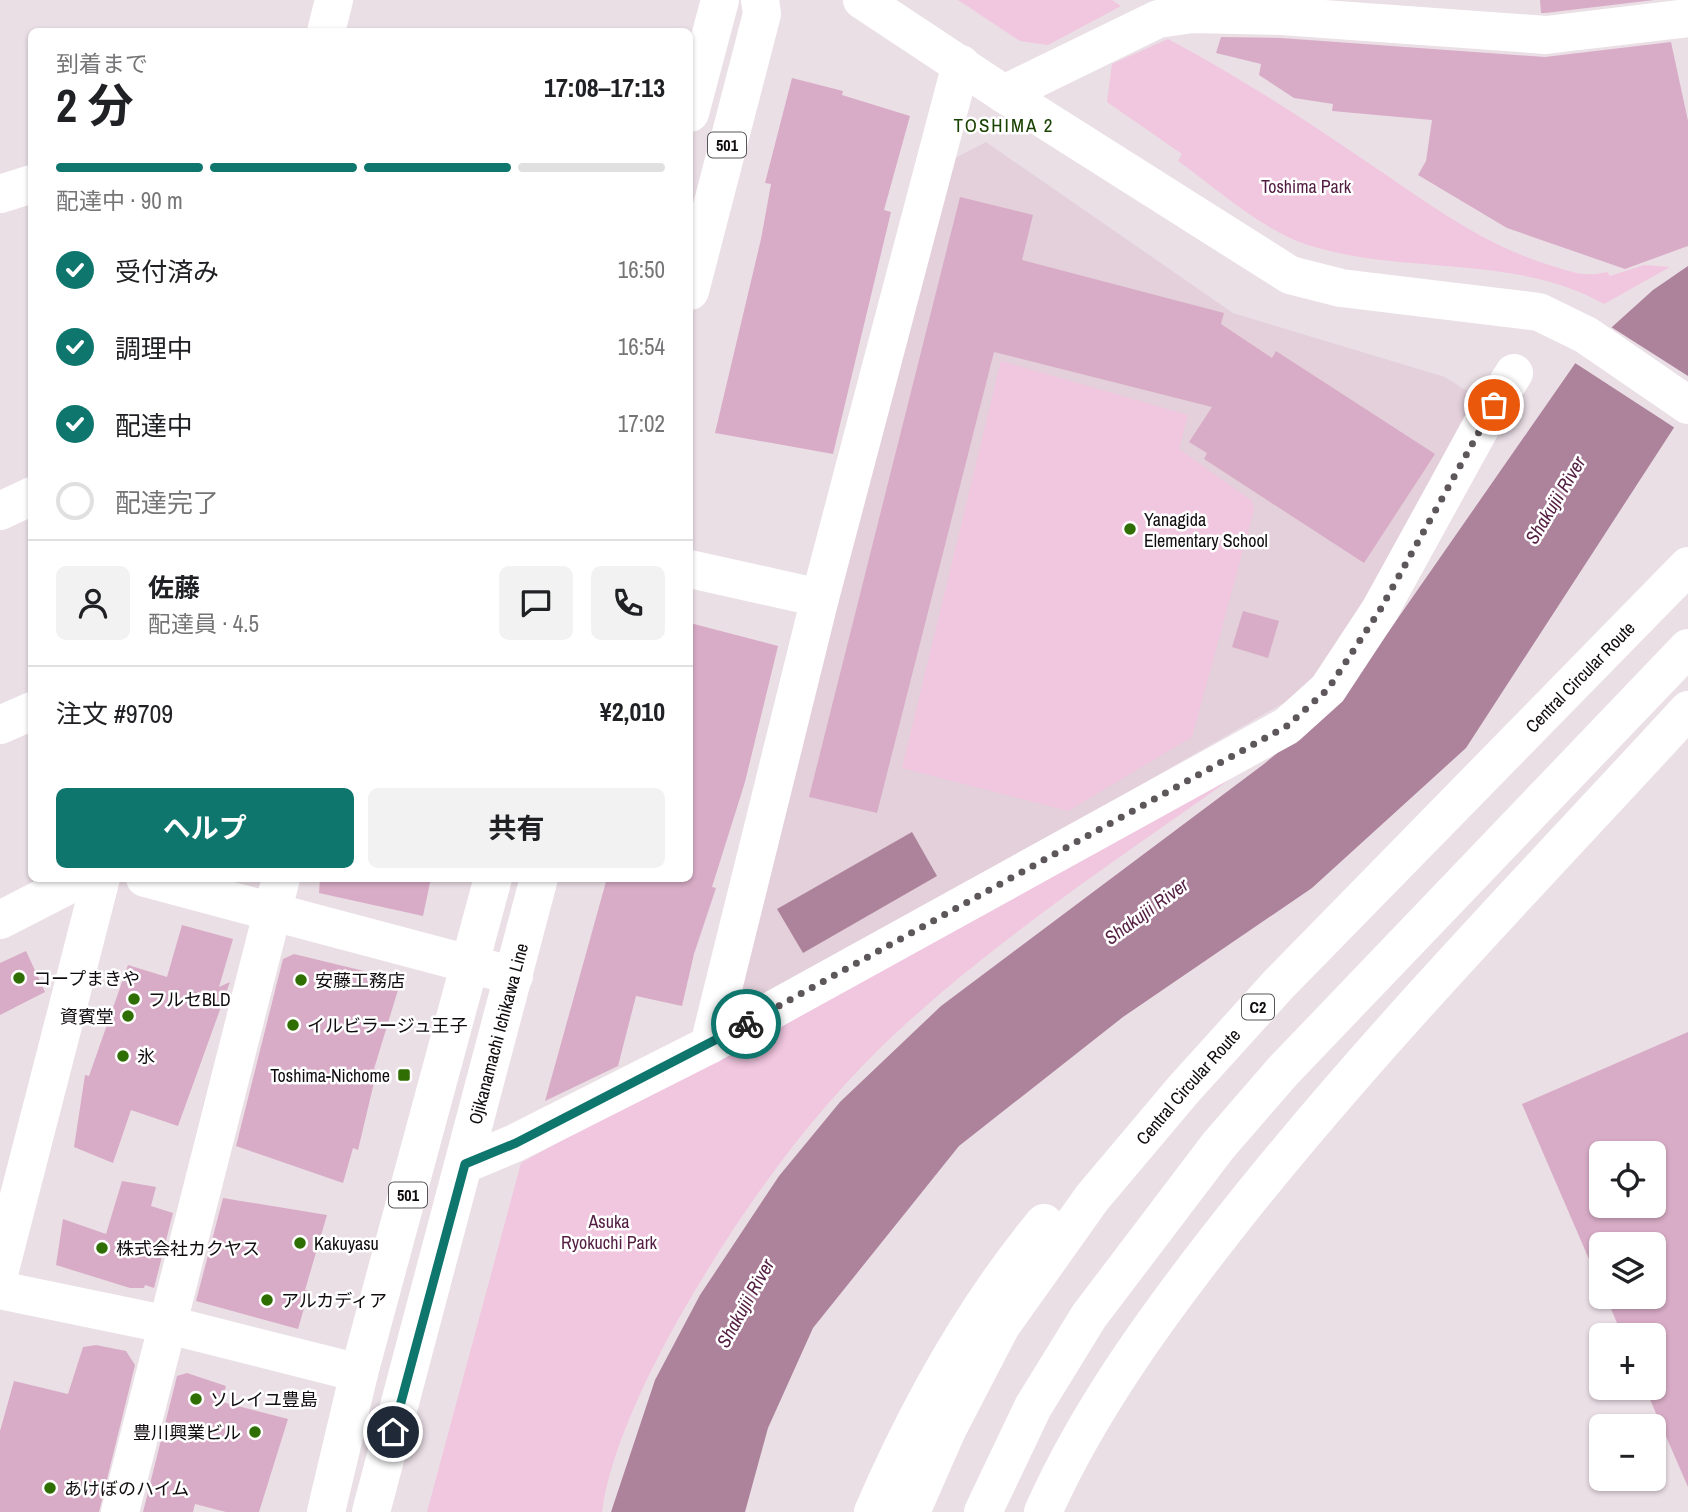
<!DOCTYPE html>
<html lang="ja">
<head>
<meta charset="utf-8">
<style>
	body { margin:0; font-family:"Archivo Narrow","Noto Sans JP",sans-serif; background:#f2f2f2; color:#202124; height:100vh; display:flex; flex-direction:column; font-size:26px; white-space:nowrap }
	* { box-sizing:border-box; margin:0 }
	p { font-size:23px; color:#757577 }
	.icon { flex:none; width:38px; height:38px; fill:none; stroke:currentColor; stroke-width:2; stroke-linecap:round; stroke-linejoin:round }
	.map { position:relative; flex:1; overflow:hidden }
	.details { position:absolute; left:28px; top:28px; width:665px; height:854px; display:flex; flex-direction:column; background:#fff; border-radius:10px; box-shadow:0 2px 5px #0004 }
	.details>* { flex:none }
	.tools { position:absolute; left:1589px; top:1141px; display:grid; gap:14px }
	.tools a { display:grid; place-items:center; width:77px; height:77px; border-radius:10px; background:#fff; box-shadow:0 2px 5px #0004; font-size:35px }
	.pin { position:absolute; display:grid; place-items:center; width:60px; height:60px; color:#fff; margin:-30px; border:4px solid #fff; border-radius:50%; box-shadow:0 2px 7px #0007 }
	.courier { position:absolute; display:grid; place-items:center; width:70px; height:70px; margin:-35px; border:5px solid #0f766e; border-radius:50%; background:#fff; color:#222; box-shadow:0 2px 9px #0007 }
	.overview em { font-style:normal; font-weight:700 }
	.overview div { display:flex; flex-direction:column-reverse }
	.overview { display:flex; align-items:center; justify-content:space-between; height:119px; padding:0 28px }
	h1 { font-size:46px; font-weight:700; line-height:52px }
	.bar { display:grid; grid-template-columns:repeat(4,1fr); gap:10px 7px; align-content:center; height:84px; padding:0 28px }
	.bar i { height:9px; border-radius:5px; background:#e0e0e0 }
	.bar .on { background:#0f766e }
	.bar p { grid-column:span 4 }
	.line { display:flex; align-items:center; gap:18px; padding:0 28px; border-top:2px solid #e0e0e0 }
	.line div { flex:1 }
	.round { display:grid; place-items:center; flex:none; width:74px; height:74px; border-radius:10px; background:#f2f2f2 }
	ol { padding:0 28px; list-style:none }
	li { display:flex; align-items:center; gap:21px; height:77px }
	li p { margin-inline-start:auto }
	li .icon { padding:7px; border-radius:50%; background:#0f766e; color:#fff; stroke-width:4 }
	li:last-child { color:#757577 }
	li i { width:38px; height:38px; border:4px solid #e0e0e0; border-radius:50% }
	.button { display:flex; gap:14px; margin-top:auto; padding:14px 28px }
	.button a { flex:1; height:80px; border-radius:10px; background:#0f766e; color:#fff; font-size:28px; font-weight:700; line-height:80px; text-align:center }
	.button a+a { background:#f2f2f2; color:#202124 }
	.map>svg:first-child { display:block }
	.built { fill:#e4d0db }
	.green { fill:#f1c6df }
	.water { fill:#ad839c }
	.pier { fill:#ebdfe6 }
	.building { fill:#d8acc6; fill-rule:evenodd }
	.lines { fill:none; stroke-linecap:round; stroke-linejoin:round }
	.minor { stroke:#fff; stroke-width:38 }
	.tertiary { stroke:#fff; stroke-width:38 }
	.primary { stroke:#fff; stroke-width:38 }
	.motorway { stroke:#fff; stroke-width:38 }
	.done { stroke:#5d565a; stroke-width:7; stroke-dasharray:0 12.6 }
	.route { stroke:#0f766e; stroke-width:9 }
	.poi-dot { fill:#2e6e02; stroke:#fff; stroke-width:2.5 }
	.labels { text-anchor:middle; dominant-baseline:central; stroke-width:5; stroke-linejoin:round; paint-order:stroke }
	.shield { fill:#fff; stroke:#585557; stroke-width:2 }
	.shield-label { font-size:16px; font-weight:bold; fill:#100c0f }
	.park-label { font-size:18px; fill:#521d41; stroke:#fff }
	.poi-label { font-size:18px; fill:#100c0f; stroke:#fff; text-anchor:start }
	.street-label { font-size:18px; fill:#100c0f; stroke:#fff }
	.neighbourhood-label { font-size:19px; letter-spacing:2px; fill:#194101; stroke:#fff }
	.water-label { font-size:19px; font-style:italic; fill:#541f42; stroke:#fff }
</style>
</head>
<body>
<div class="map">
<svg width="1688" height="1512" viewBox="0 0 1688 1512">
	<rect width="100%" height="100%" fill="#ebdfe6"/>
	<path class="built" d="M 986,142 L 1233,313 L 1445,377 L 1475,396 L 1333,662 L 1287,701 L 761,1003 L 735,982 L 955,158 Z"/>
	<g class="green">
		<path d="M 958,0 L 1112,0 L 1121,6 L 1048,45 L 1020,41 Z"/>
		<path d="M 1168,39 C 1236,75 1302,118 1367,162 C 1427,202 1476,241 1546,264 C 1570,271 1582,278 1607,272 L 1610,276 L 1644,265 L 1670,267 L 1604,304 C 1513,253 1405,276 1308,245 C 1263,231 1216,188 1178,161 L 1182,154 L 1107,102 L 1112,64 Z"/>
		<path d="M 1001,361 L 1188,415 L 1179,449 L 1252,501 L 1254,510 L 1192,737 L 1068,811 L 902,768 Z"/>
		<path d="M 1283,741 C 1154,836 1016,922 898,1031 C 811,1112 742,1209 683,1311 C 651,1367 610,1449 602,1512 L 427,1512 L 521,1163 Z"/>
	</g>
	<g class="water">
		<path d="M 1688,266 L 1688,406 L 1466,748 L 1312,888 L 1123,1017 L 959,1146 L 813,1328 L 768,1428 L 745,1512 L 611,1512 L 655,1380 L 700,1295 L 779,1176 L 840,1102 L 941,1006 L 1264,764 L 1341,700 L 1581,355 L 1653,290 Z"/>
		<path d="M 912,832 L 937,876 L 803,953 L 777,909 Z"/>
	</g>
	<path class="pier" d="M 1608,325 L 1688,376 L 1688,412 L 1675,428 L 1572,361 Z"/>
	<g class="building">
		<path d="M 1540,0 L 1654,0 L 1545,13 L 1541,13 Z"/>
		<path d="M 1221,37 L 1281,38 L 1545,57 L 1671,42 L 1688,121 L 1688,246 L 1625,269 L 1507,228 L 1418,175 L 1426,161 L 1432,120 L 1332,111 L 1333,104 L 1294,98 L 1259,75 L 1261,64 L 1216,53 Z"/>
		<path d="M 792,78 L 843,91 L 842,95 L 910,116 L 884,210 L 891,212 L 833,454 L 715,433 L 761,239 L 771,184 L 765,183 Z"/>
		<path d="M 960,197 L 1033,215 L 1022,260 L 1224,313 L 1221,324 L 1272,358 L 1276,351 L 1435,454 L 1364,563 L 1204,459 L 1207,453 L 1189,442 L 1212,407 L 994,352 L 877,813 L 809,797 Z"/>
		<path d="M 1243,611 L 1279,621 L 1268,658 L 1232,647 Z"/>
		<path d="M 690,623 L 778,646 L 745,782 L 712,887 L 716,888 L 694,954 L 682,1006 L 636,996 L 618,1066 L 545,1101 L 607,878 L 690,878 Z"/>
		<path d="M 320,878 L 431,878 L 423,916 L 319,893 Z"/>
		<path d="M 182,925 L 233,939 L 219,987 L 230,982 L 178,1126 L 131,1110 L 113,1163 L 74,1147 L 85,1075 L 89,1076 L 128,965 L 167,977 Z"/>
		<path d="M 26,951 L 45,992 L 0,1015 L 0,963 Z"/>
		<path d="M 294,954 L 401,980 L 374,1069 L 377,1070 L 358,1150 L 353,1148 L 343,1183 L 236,1146 L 283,959 Z"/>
		<path d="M 1688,1032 L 1688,1487 L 1645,1388 L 1654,1388 L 1654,1335 L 1622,1335 L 1606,1297 L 1654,1297 L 1654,1244 L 1601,1244 L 1601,1287 L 1522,1104 ZM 1601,1153 L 1654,1153 L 1654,1206 L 1601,1206 Z"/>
		<path d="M 122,1181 L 156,1187 L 151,1206 L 173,1213 L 154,1288 L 145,1285 L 144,1288 L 130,1288 L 56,1265 L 63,1219 L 106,1234 Z"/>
		<path d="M 223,1198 L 327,1215 L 305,1290 L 309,1291 L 298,1329 L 196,1301 Z"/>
		<path d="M 96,1345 L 126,1351 L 135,1365 L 99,1512 L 0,1512 L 0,1431 L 14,1381 L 68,1394 L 83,1347 Z"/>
		<path d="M 187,1373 L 226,1386 L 222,1402 L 288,1419 L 259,1512 L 226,1512 L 195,1504 L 193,1512 L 143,1512 L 177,1376 Z"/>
	</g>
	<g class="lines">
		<g class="minor">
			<path d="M 326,32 L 334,0"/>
			<path d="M 1004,94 L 1290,275 L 1341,288 L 1539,312 L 1586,335 L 1688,405"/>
			<path d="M 1004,94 L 1158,19 L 1192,14 L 1282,16 L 1546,35 L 1688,18"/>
			<path d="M 0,194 L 32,184"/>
			<path d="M 0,511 L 32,496"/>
			<path d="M 690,569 L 820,598 L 709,1045"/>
			<path d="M 820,598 L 961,64"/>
			<path d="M 0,725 L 32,711"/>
			<path d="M 145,878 L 514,976"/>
			<path d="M 0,920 L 82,878"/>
			<path d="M 465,1164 L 515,1143 L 709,1045 L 1287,726 L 1328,689 L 1380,610 L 1484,421 L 1514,373"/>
			<path d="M 0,1270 L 101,878"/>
			<path d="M 0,1290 L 169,1325 L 359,1373"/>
			<path d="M 120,1512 L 281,878"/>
		</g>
		<path class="tertiary" d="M 862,0 L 1004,94"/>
		<g class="primary">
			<path d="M 690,113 L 720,0"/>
			<path d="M 690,291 L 762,14 L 760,0"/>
			<path d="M 326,1512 L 359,1373 L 493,878"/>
			<path id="s1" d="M 371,1512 L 539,878"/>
		</g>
		<g class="motorway">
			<path d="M 873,1512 C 917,1410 973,1309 1044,1223"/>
			<path id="s2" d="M 911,1512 L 947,1430 L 1001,1326 L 1092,1198 L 1183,1090 L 1278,985 L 1688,566"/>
			<path d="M 983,1512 L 1033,1407 L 1089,1316 L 1218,1146 L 1283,1071 L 1688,648"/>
			<path d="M 1043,1512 C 1089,1409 1157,1316 1226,1228 C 1369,1046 1532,880 1688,710"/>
		</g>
	</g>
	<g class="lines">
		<path class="done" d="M 746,1024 L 1287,726 L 1328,689 L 1380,610 L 1494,405"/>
		<path class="route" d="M 393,1432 L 465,1164 L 516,1143 L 746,1024"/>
	</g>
	<g class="poi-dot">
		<circle cx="1130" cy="529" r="7"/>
		<circle cx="19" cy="978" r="7"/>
		<circle cx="301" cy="980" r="7"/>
		<circle cx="134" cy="999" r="7"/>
		<circle cx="128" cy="1016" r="7"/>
		<circle cx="293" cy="1025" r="7"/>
		<circle cx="123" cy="1056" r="7"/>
		<rect x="397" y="1068" width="14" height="14" rx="3.5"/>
		<circle cx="300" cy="1243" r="7"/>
		<circle cx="102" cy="1248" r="7"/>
		<circle cx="267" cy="1300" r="7"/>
		<circle cx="196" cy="1399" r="7"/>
		<circle cx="255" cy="1432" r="7"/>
		<circle cx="50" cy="1488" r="7"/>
	</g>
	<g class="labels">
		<g class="shield">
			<rect x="708" y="132.5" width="38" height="25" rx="5"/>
			<rect x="1242" y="994.5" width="32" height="25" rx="5"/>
			<rect x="389" y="1182.5" width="38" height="25" rx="5"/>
		</g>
		<g class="shield-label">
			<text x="727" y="145">501</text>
			<text x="1258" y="1007">C2</text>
			<text x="408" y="1195">501</text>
		</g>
		<g class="park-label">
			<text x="1306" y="186">Toshima Park</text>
			<text x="609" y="1221">Asuka<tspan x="609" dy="21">Ryokuchi Park</tspan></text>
		</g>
		<g class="poi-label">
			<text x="1144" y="519">Yanagida<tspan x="1144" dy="21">Elementary School</tspan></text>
			<text x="33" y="978">コープまきや</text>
			<text x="315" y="980">安藤工務店</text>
			<text x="148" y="999">フルセBLD</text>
			<text x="114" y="1016" text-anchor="end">資賓堂</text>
			<text x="307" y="1025">イルビラージュ王子</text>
			<text x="137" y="1056">氷</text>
			<text x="390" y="1075" text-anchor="end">Toshima-Nichome</text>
			<text x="314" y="1243">Kakuyasu</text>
			<text x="116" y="1248">株式会社カクヤス</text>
			<text x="281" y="1300">アルカディア</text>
			<text x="210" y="1399">ソレイユ豊島</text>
			<text x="241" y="1432" text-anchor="end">豊川興業ビル</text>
			<text x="64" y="1488">あけぼのハイム</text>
		</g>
		<g class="street-label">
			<text stroke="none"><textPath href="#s2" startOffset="1078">Central Circular Route</textPath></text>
			<text stroke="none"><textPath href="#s1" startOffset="495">Ojikanamachi Ichikawa Line</textPath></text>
			<text stroke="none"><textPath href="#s2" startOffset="511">Central Circular Route</textPath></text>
		</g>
		<g class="neighbourhood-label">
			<text x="1004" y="125">TOSHIMA 2</text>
		</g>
		<g class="water-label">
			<text transform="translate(1555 500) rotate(-59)">Shakujii River</text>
			<text transform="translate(1146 911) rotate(-36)">Shakujii River</text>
			<text transform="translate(745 1303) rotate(-61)">Shakujii River</text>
		</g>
	</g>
</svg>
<div class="tools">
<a><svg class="icon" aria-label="locate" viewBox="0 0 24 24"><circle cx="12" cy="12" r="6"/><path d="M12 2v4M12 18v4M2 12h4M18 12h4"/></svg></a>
<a><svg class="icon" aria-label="layers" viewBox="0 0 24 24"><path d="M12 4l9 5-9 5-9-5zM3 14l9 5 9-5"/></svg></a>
<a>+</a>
<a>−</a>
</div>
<div class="pin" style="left:1494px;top:405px;background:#ea580c"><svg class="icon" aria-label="bag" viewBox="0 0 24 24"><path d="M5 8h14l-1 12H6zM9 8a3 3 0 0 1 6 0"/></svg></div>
<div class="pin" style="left:393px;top:1432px;background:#1f2937"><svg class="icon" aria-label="home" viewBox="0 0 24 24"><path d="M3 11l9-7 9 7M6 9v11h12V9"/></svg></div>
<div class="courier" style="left:746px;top:1024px"><svg class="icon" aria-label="bike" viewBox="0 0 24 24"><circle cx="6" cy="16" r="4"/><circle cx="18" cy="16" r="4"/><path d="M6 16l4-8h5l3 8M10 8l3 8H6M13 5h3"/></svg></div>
<section class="details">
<div class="overview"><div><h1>2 分</h1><p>到着まで</p></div><em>17:08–17:13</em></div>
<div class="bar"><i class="on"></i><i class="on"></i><i class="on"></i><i></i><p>配達中 · 90 m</p></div>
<ol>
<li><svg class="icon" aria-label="check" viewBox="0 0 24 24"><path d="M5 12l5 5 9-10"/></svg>受付済み<p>16:50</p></li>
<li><svg class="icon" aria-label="check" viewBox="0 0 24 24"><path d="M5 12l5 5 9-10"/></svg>調理中<p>16:54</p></li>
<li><svg class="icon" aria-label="check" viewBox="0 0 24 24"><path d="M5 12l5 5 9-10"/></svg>配達中<p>17:02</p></li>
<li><i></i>配達完了</li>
</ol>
<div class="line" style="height:126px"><a class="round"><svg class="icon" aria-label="person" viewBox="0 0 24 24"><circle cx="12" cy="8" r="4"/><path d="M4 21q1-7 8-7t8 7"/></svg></a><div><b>佐藤</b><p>配達員 · 4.5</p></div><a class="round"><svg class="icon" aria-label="chat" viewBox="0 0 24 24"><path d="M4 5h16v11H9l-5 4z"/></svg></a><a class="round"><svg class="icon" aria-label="phone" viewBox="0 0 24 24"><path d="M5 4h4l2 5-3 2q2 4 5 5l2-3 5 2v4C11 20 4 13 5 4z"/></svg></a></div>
<div class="line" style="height:91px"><div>注文 #9709</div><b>¥2,010</b></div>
<div class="button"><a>ヘルプ</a><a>共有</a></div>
</section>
</div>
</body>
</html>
